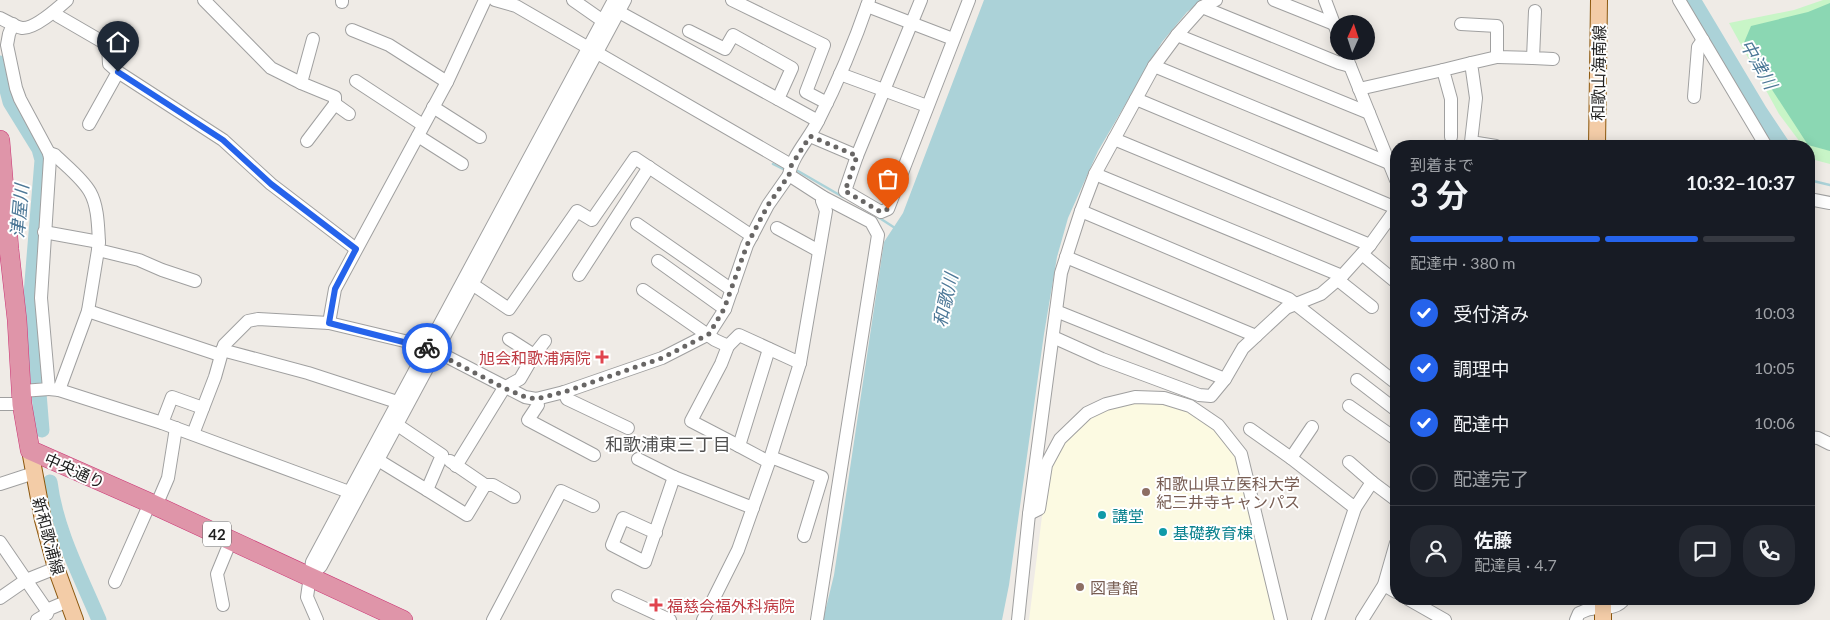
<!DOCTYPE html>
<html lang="ja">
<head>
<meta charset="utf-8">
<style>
	body { margin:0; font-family:Lato,"Noto Sans JP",sans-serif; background:#242831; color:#f1f3f6; height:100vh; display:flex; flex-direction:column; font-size:19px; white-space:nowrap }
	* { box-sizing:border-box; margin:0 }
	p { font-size:16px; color:#9ea1a6 }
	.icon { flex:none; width:28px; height:28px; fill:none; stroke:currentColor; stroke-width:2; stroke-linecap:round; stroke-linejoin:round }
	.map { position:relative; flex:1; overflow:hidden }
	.side { position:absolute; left:1390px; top:140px; width:425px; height:465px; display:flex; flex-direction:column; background:#171b24; border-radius:20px; box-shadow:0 2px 12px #0003 }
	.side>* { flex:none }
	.needle { width:32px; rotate:3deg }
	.tools { position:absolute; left:1330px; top:15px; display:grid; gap:10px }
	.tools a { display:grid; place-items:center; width:45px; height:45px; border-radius:50%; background:#171b24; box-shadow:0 2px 12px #0003; font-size:25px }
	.pin { position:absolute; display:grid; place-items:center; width:42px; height:42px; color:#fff; margin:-51px -21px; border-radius:50% 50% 50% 0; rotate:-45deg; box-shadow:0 0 5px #0007 }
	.pin .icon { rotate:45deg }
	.courier { position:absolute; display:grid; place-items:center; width:50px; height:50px; margin:-25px; border:4px solid #2563eb; border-radius:50%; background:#fff; color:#222; box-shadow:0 1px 6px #0007 }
	.head em { font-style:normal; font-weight:700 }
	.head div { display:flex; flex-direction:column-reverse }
	.head { display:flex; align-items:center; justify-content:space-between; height:85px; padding:0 20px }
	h1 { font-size:32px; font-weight:700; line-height:38px }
	.bar { display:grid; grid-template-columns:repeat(4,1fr); gap:8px 5px; align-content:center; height:60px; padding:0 20px }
	.bar i { height:6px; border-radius:4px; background:#363941 }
	.bar .current { background:#2563eb }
	.bar p { grid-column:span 4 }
	.line { display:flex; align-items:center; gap:12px; padding:0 20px; border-top:1px solid #363941 }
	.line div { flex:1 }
	.round { display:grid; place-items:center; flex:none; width:52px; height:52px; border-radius:20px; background:#242831 }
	ol { padding:0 20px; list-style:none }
	li { display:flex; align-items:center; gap:15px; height:55px }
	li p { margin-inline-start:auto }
	li .icon { padding:5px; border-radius:50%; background:#2563eb; color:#fff; stroke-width:4 }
	li:last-child { color:#9ea1a6 }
	li i { width:28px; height:28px; border:2px solid #363941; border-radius:50% }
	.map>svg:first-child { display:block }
	.education { fill:#fcfae2 }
	.park { fill:#c8f5c7 }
	.pitch { fill:#8bd7b3 }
	.water { fill:#abd2d8 }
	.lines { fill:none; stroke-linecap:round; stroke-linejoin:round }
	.stream { stroke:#abd2d8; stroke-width:2.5 }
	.river { stroke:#abd2d8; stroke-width:15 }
	.minor-casing { stroke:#a0a0a0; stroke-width:14 }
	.major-casing { stroke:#8c580e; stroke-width:18 }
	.highway-casing { stroke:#cb3575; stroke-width:20 }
	.minor { stroke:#fff; stroke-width:12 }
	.major { stroke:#f3cca7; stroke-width:16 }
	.highway { stroke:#df95a9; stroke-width:19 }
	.done { stroke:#686665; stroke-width:5; stroke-dasharray:0 9 }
	.route { stroke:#2563eb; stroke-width:6 }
	.health-dot { fill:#e0444e; stroke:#fff; stroke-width:2 }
	.education-dot { fill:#8d6e63; stroke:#fff; stroke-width:2 }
	.culture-dot { fill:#0f9aa8; stroke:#fff; stroke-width:2 }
	.labels { text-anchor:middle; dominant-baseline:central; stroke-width:4; stroke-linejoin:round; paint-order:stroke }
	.shield { fill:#fff; stroke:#626262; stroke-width:1 }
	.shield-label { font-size:15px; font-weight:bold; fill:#1f1f1f }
	.street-label { font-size:16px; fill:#1f1f1f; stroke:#fff }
	.health-label { font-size:16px; fill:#be3a42; stroke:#fff; text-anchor:end }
	.education-label { font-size:16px; fill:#785e54; stroke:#fff; text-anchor:start }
	.culture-label { font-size:16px; fill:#0d838f; stroke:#fff; text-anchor:start }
	.water-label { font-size:18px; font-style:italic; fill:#4d7897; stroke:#fff }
	.neighbourhood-label { font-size:18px; fill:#525252; stroke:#fff }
</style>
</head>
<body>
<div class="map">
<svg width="1830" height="620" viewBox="0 0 1830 620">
	<rect width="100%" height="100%" fill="#efebe6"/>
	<path class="education" d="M 1135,398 L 1189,409 L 1218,429 L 1238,456 L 1275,620 L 1029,620 L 1048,468 L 1059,445 L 1095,412 Z"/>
	<path class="park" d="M 1823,0 L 1830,0 L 1830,164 L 1815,160 L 1809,154 L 1809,146 L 1803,146 L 1779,114 L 1729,23 L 1794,10 Z"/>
	<path class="pitch" d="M 1830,3 L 1830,151 L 1808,145 L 1743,45 L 1751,26 L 1808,12 Z"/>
	<g class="water">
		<path d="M 984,0 L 1203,0 L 1187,12 L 1162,42 L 1098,151 L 1068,218 L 1057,257 L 1044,334 L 1009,585 L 1002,620 L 823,620 L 834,575 L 884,242 L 903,213 Z"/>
		<path d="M 1686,0 L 1702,0 L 1766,107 L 1792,146 L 1771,146 Z"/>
	</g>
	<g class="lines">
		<g class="stream">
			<path d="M 773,164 L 785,170"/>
			<path d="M 793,171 L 798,171 L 843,197"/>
			<path d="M 1809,180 L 1830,185"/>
			<path d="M 878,217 L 895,228"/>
		</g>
		<g class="river">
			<path d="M 0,63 L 10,102 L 39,149 L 42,160 L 31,294 L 42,430"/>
			<path d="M 50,482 C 56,530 80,575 99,620"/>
		</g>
		<defs>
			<g id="minor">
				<path d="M 204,0 L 271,68 L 301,83"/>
				<path d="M 342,0 L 342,2"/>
				<path d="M 495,0 L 516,6 L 791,165"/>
				<path d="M 573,0 L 603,21"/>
				<path d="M 732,0 L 824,45 L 806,92 L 827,103"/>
				<path d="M 1274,0 L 1334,24"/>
				<path d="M 1325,0 L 1339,37"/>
				<path d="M 1679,0 L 1766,146"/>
				<path d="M 867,6 L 953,39"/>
				<path d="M 1202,7 L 1339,63 L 1350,66"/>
				<path d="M 1535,11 L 1533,58 L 1553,59"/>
				<path d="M 54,12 L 58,16 L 108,45 L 109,64 L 118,72 L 89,124"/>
				<path d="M 619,12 L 818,121"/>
				<path d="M 0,18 C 7,21 15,27 22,28 C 35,29 58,8 67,0"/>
				<path d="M 13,24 L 9,34 L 7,45 L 16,88 L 20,99 L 49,153 L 50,158 L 41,298 L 49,389 L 22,391"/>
				<path d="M 1461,24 L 1497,26 L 1497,57 L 1533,58"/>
				<path d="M 352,30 L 389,45 L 447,82"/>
				<path d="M 689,31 L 725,49 L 733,35 L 792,68 L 778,99"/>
				<path d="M 1177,35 L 1369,113"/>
				<path d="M 313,39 L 301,83 L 335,97 L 335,104"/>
				<path d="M 1344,51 L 1396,180"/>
				<path d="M 1154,66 L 1389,163"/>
				<path d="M 118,72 L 223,140 L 271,184 L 356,249"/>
				<path d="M 840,74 L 927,106"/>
				<path d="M 356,81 L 423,125"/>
				<path d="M 1359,89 L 1443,70"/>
				<path d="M 1694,97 L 1698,47 L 1703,40"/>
				<path d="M 1136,99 L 1396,208"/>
				<path d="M 433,107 L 480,137"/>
				<path d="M 418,136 L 462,164"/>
				<path d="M 810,136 L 857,156 L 845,191 L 881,212 L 888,209 L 969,0"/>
				<path d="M 1451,137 L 1451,99 L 1443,70 L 1471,63"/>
				<path d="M 1114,139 L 1370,245"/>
				<path d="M 307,141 L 335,104 L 349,114"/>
				<path d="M 1496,146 L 1471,142 L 1476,98 L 1471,63 L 1497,57"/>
				<path d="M 49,153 L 55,155 C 66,166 82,178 90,192 C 98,206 98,226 99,242"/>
				<path d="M 857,156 L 921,0"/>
				<path d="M 1095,174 L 1342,276"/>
				<path d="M 1809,199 L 1830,203"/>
				<path d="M 1081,211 L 1289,299 L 1396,383"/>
				<path d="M 637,224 L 732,290"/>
				<path d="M 777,228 L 819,251"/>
				<path d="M 44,232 L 99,242 L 98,250 L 139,260 L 162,270 L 195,281"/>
				<path d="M 1362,254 L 1396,282"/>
				<path d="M 1066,257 L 1256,336"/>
				<path d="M 658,261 L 725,309"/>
				<path d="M 579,275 L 649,167"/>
				<path d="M 1338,280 L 1372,307"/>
				<path d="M 472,284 L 509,309 L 577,211 L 592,220 L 635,158 L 752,236"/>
				<path d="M 643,290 L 715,340 L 728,346 L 739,335 L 800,363 L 826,211 L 822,201 L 823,197"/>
				<path d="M 88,311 L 220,355"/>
				<path d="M 1056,311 L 1225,379"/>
				<path d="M 329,323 L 335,289 L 447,82 L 485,0"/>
				<path d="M 1053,337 L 1102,359 L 1199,395 L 1211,396 L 1225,379 L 1243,348 L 1286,308 L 1321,294 L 1342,276 L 1370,245 L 1396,209"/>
				<path d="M 509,339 L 534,355 L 545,341"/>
				<path d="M 728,346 L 721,364 L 691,421 L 739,446"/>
				<path d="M 222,350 L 308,373 L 397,402"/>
				<path d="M 1357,380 L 1396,410"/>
				<path d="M 49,389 L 59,390 L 162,423 L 349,492"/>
				<path d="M 59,390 L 88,311 L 98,250"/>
				<path d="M 564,392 L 567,399 L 628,428"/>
				<path d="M 536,399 L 538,405 L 528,420 L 594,455"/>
				<path d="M 0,404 L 22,404"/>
				<path d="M 1349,406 L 1396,439"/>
				<path d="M 162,423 L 172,397 L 203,408"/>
				<path d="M 1250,429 L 1291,458 L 1312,427"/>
				<path d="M 193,434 L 215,377 L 224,345 L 248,321 L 258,319 L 329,323 L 417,344 L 436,351 L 525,397 L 536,399 L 564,392 L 662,358 L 709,334 L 725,309 L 747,245 L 768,205 L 789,175"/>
				<path d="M 1809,437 L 1818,438 L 1830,444"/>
				<path d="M 771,457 L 822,477 L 804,536"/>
				<path d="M 1291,458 L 1355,508 L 1372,482 L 1396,500"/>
				<path d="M 638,459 L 674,477 L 753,508"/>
				<path d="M 378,460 L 427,490 L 442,455 L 396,424"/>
				<path d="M 769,462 L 739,446 L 769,349"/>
				<path d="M 1349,462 L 1372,482"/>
				<path d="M 456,466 L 504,388 L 520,379 L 534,355"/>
				<path d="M 0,484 L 34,473"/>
				<path d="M 485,485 L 493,485 L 514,497"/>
				<path d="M 427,490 L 467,515 L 485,485 L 450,461"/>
				<path d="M 156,506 L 168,478 L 176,428"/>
				<path d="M 1029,514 L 1039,509 L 1046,465 L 1060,439 L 1087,413 L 1106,404 L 1135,397 L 1164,398 L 1190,406 L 1218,425 L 1241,454 L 1281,620"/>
				<path d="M 656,533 L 623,518 L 612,545 L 645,562 L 674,477"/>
				<path d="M 0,542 L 26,580 L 56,568"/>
				<path d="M 310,577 L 321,566 L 625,0"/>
				<path d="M 115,582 L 150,503"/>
				<path d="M 1384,585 L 1396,592"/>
				<path d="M 618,596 L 670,620"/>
				<path d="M 0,598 L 26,580 L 46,609 L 49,609"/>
				<path d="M 1408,599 L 1445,620"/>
				<path d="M 223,605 L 217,574 L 231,540"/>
				<path d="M 37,620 L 47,614 L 49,609 L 68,601"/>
				<path d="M 317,620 L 307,597 L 312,562 L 614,0"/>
				<path d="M 493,620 L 561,491 L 593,506"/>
				<path d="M 703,620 L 738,550 L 769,462 L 800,363"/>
				<path d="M 817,620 L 878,235 L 871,222 L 823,197 L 789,175 C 792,156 809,139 818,121 C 838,82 855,41 869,0"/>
				<path d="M 1018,620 L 1029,514 L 1061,273 L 1081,211 L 1095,174 L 1154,66 L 1177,35 L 1202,7 L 1216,0"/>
				<path d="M 1318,620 L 1355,508"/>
				<path d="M 1362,620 L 1384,585 L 1396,543"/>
				<path d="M 1576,620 L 1579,613 C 1583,612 1587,609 1591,609 C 1602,607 1617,610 1624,599"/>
			</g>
			<g id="major">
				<path d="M 1597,146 L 1599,0"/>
				<path d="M 30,450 L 43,520 L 56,568 L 75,620"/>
				<path d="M 1603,620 L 1603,599"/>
			</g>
			<path id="highway" d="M 0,140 L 9,249 L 17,320 L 22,404 L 30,450 L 150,503 L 403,620"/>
		</defs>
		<use href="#minor" class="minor-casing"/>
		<use href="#major" class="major-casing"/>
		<use href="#highway" class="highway-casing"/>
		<use href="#minor" class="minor"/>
		<use href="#major" class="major"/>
		<use href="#highway" class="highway"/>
	</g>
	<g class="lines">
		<path class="done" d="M 427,348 L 504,388 L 525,397 L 536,399 L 564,392 L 662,358 L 709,334 L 724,309 L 747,245 L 768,205 L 789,175 L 791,166 L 810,136 L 857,156 L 845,191 L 881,212 L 888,209"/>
		<path class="route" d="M 118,72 L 223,140 L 271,184 L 356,249 L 335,289 L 329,323 L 427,348"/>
	</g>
	<g class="health-dot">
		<path d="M599.5 349.5h5v5h5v5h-5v5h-5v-5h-5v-5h5z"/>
		<path d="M653.5 597.5h5v5h5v5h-5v5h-5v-5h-5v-5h5z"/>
	</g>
	<g class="education-dot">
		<circle cx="1146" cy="492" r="5"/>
		<circle cx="1080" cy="587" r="5"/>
	</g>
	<g class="culture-dot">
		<circle cx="1102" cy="515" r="5"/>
		<circle cx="1163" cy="532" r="5"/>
	</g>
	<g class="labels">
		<rect class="shield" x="203" y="521.5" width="28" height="25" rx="4"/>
		<g class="shield-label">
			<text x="217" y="534">42</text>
		</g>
		<g class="street-label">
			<text transform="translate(1598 73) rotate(-89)">和歌山海南線</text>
			<text transform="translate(75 470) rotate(24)">中央通り</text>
			<text transform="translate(49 536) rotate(75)">新和歌浦線</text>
		</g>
		<g class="health-label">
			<text x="591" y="357">旭会和歌浦病院</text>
			<text x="667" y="605" text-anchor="start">福慈会福外科病院</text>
		</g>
		<g class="education-label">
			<text x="1156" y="483">和歌山県立医科大学<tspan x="1156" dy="18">紀三井寺キャンパス</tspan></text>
			<text x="1090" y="587">図書館</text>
		</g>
		<g class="culture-label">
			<text x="1112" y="515">講堂</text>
			<text x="1173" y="532">基礎教育棟</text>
		</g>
		<g class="water-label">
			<text transform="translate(1759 64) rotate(60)">中津川</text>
			<text transform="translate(19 211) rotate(-85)">津屋川</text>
			<text transform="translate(945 300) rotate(-77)">和歌川</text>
		</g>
		<g class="neighbourhood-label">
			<text x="668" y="444">和歌浦東三丁目</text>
		</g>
	</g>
</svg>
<div class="tools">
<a><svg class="needle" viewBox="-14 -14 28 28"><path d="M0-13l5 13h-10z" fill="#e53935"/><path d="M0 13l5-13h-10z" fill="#9ea1a6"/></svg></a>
</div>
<div class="pin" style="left:888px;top:209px;background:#ea580c"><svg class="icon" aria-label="bag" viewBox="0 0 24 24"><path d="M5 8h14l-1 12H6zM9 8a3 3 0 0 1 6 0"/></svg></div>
<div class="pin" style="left:118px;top:72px;background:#1f2937"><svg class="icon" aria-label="home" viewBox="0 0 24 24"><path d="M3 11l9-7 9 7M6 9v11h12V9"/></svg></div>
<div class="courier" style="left:427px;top:348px"><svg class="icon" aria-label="bike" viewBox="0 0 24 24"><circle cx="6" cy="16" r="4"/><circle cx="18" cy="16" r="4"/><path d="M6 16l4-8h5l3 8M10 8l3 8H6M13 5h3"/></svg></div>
<section class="side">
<div class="head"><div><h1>3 分</h1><p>到着まで</p></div><em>10:32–10:37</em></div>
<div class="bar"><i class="current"></i><i class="current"></i><i class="current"></i><i></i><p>配達中 · 380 m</p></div>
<ol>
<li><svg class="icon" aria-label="check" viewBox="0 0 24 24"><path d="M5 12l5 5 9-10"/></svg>受付済み<p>10:03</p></li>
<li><svg class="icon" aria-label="check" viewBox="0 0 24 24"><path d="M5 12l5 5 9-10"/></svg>調理中<p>10:05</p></li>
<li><svg class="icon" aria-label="check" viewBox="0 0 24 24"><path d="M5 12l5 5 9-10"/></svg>配達中<p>10:06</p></li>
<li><i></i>配達完了</li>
</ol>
<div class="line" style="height:90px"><a class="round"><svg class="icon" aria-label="person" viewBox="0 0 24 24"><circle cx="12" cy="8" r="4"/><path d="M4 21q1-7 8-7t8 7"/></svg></a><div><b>佐藤</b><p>配達員 · 4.7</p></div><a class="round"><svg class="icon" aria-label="chat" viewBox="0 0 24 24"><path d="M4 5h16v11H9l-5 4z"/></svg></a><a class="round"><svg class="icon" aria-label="phone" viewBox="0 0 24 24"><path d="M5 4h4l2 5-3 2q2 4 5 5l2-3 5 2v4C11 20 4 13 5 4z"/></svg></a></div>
</section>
</div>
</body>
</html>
